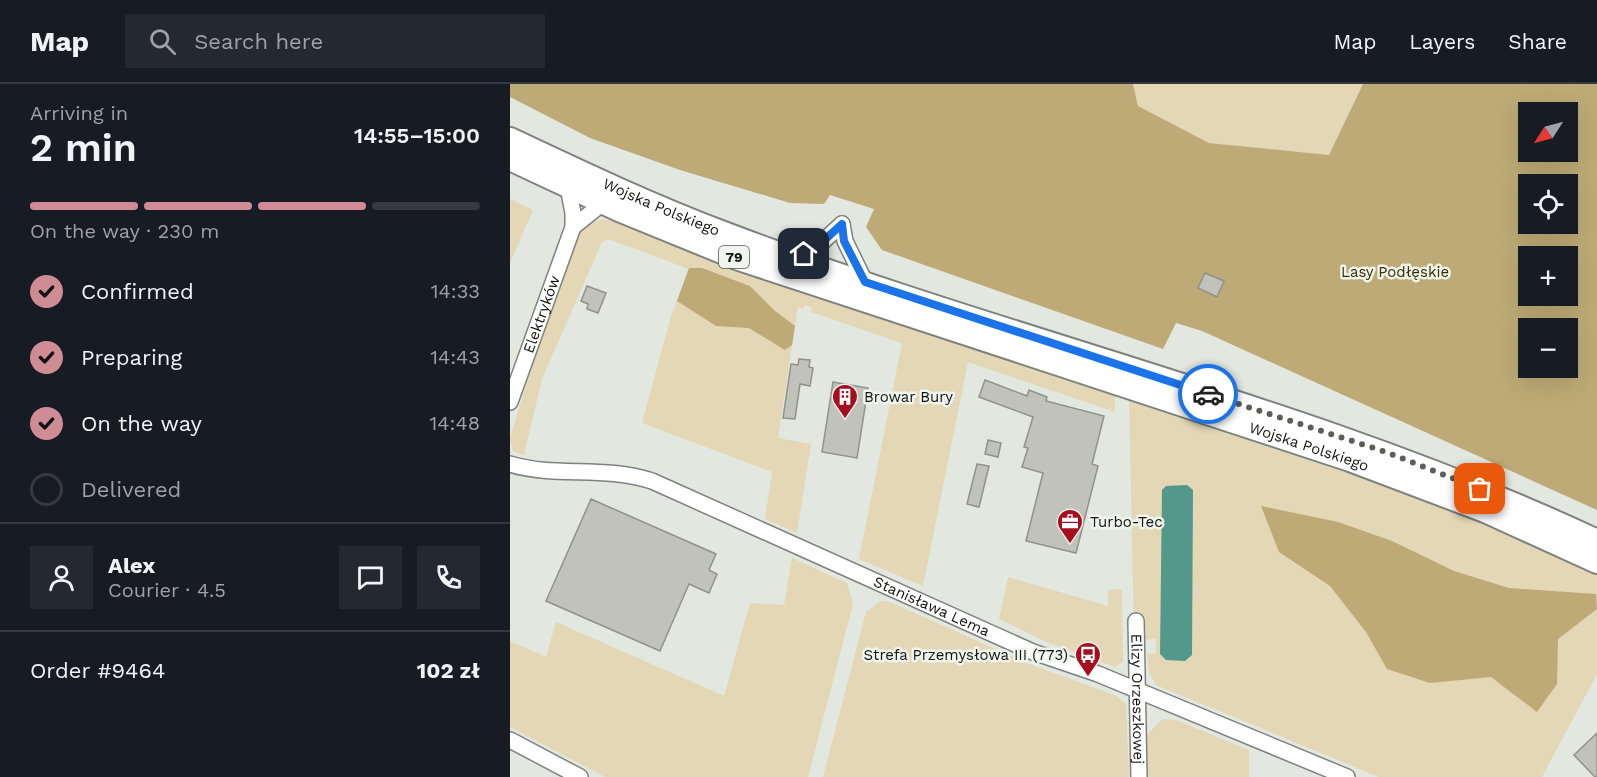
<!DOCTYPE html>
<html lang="en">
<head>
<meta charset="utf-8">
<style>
	body { margin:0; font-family:"Work Sans",sans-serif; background:#242831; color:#f1f3f6; height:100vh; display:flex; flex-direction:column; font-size:22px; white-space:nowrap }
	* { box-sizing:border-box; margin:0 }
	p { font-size:20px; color:#9ea1a6 }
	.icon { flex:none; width:33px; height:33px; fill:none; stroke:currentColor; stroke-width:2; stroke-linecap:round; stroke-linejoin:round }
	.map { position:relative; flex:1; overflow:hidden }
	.details { display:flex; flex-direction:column; background:#171b24; width:510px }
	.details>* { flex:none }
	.needle { width:39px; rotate:234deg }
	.fabs { position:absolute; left:1008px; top:18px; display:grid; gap:12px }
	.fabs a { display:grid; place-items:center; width:60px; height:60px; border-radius:0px; background:#171b24; box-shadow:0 6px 24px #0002; font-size:30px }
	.pin { position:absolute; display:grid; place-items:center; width:51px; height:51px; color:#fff; margin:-26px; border-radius:12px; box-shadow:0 3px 9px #0006 }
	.courier { position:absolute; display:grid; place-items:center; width:60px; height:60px; margin:-30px; border:4px solid #1a73e8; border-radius:50%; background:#fff; color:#222; box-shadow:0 2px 8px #0007 }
	.headline em { font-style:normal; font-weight:600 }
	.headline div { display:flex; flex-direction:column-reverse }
	.headline { display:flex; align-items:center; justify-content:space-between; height:102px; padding:0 30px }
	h1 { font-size:39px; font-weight:600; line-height:45px }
	.bar { display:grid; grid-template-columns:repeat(4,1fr); gap:9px 6px; align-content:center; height:72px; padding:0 30px }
	.bar i { height:8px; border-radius:4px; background:#363941 }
	.bar .on { background:#cf8c95 }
	.bar p { grid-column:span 4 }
	.line { display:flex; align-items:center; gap:15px; padding:0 30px; border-top:2px solid #363941 }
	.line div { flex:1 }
	.round { display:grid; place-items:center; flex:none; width:63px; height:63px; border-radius:0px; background:#242831 }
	ol { padding:0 30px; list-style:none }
	li { display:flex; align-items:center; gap:18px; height:66px }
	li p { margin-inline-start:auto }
	li .icon { padding:6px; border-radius:50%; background:#cf8c95; color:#111; stroke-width:4 }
	li:last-child { color:#9ea1a6 }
	li i { width:33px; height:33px; border:3px solid #363941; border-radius:50% }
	header { display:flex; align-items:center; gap:36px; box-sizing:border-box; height:84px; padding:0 30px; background:#171b24; border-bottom:2px solid #363941 }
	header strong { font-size:28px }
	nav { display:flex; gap:33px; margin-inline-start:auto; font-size:21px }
	.search { width:420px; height:54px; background:#242831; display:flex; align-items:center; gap:15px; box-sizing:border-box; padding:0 21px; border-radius:0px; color:#9ea1a6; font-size:22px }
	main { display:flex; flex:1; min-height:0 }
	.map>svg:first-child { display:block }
	.green { fill:#e3d7b5 }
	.forest { fill:#bdaa76; fill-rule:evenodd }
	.water { fill:#53988a }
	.building { fill:#c1c2ba; stroke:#91928b; stroke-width:1.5 }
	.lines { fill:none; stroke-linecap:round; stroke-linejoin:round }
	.street-casing { stroke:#7e827c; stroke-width:18 }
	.primary-casing { stroke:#7e827c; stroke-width:26 }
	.street { stroke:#fff; stroke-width:15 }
	.primary { stroke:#fff; stroke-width:22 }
	.done { stroke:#5b5e5a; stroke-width:6; stroke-dasharray:0 10.8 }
	.route { stroke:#1a73e8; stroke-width:8 }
	.labels { text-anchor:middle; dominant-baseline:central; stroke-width:5; stroke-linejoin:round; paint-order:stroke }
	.shield { fill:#eff4ed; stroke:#555754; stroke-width:1.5 }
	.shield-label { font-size:14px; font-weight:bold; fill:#131412 }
	.street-label { font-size:15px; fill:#131412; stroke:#eff4ed }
	.park-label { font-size:15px; fill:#3a2c00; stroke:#eff4ed }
	.poi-label { font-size:15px; fill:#131412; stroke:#eff4ed; text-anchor:start }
</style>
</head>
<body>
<header>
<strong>Map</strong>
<div class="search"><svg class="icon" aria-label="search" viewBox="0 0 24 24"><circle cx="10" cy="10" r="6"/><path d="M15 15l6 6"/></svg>Search here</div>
<nav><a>Map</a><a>Layers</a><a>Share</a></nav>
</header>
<main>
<section class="details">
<div class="headline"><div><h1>2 min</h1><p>Arriving in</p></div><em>14:55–15:00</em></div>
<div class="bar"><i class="on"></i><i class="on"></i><i class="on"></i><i></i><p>On the way · 230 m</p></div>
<ol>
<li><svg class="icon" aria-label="check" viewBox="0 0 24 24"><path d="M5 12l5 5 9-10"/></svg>Confirmed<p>14:33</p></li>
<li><svg class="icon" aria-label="check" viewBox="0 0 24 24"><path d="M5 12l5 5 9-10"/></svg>Preparing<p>14:43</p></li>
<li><svg class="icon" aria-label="check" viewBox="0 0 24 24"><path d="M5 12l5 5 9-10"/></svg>On the way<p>14:48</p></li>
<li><i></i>Delivered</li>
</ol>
<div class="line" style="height:108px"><a class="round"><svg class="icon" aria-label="person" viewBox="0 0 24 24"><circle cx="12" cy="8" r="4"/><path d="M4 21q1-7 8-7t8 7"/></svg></a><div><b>Alex</b><p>Courier · 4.5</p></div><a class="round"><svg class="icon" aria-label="chat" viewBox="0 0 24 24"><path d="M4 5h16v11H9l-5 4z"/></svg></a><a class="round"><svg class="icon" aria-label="phone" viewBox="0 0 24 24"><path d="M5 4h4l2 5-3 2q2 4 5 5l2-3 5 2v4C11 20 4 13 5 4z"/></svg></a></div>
<div class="line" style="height:78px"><div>Order #9464</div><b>102 zł</b></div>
</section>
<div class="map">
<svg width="1087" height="693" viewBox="0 0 1087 693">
	<rect width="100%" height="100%" fill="#e2e7e0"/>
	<g class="green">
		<path d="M 623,0 L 853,0 L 819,71 L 699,59 L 628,22 Z"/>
		<path d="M 0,115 L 23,126 L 0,179 Z"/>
		<path d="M 93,135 L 105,138 L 259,198 L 605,312 L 605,328 L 458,278 L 413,502 L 349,475 L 392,259 L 301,228 L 302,224 L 295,221 L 293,225 L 288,223 L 268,354 L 301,360 L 287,449 L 255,435 L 262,388 L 132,339 L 161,232 L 179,185 L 98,155 L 92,158 L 32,295 L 14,371 L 3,367 L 0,354 L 41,220 L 66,152 L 78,140 Z"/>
		<path d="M 619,317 L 883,404 L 975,440 L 1087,491 L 1087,590 L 1032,693 L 869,693 L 646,601 L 639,588 L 637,570 L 646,569 L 646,555 L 628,556 L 624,545 Z"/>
		<path d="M 282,474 L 337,499 L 343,520 L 298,693 L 95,693 L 0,643 L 0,557 L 36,573 L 46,538 L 214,612 L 240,519 L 274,521 Z"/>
		<path d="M 498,493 L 598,522 L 598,506 L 612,505 L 613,578 L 605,583 L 537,558 L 489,535 Z"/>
		<path d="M 371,517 L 380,518 L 519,580 L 607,612 L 616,620 L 619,693 L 313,693 L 356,528 Z"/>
		<path d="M 653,635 L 666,636 L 739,666 L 739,693 L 638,693 L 636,651 Z"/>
	</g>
	<g class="forest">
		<path d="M 0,0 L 623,0 L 628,22 L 699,59 L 819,71 L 853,0 L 1087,0 L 1087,426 L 692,247 L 666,239 L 653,265 L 372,166 L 356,143 L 364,125 L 320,111 L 314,120 L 280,119 L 170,86 L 80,54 L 0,13 ZM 1018,28 L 1058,28 L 1058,68 L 1018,68 ZM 1018,100 L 1058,100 L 1058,140 L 1018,140 ZM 1018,172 L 1058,172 L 1058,212 L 1018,212 ZM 1018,244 L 1058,244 L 1058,284 L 1018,284 Z"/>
		<path d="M 179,184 L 192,184 L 240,202 L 264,226 L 285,242 L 282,261 L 275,266 L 239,244 L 206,242 L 167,217 Z"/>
		<path d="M 751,422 L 828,438 L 882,457 L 944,487 L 999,504 L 1086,510 L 1087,525 L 1048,555 L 1047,600 L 1027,628 L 981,593 L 920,599 L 877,585 L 856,548 L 820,502 L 769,468 Z"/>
	</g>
	<path class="water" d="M 677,401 L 683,406 L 682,571 L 675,577 L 656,576 L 650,570 L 652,406 L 656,402 Z"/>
	<g class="building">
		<path d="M 695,189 L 714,197 L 707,213 L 688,204 Z"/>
		<path d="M 77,202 L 96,209 L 88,229 L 77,225 L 78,220 L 71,217 Z"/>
		<path d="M 289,275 L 300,276 L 299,283 L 303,284 L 300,302 L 290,300 L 285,335 L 273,334 L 281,280 L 288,281 Z"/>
		<path d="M 475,296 L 517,312 L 519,306 L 537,313 L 536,317 L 594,332 L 582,380 L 588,382 L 566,469 L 516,457 L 533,389 L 512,383 L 518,364 L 514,363 L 523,333 L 469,313 Z"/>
		<path d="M 323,298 L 358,304 L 347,374 L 312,368 Z"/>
		<path d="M 478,356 L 491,359 L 488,373 L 475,370 Z"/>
		<path d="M 467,380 L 479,382 L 469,423 L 457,420 Z"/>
		<path d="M 81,415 L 206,470 L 199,486 L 207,490 L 199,509 L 179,500 L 150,567 L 36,517 Z"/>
		<path d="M 1087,649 L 1087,693 L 1085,693 L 1064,671 Z"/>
	</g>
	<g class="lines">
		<defs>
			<g id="street">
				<path d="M 332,140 L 335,157 L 355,198"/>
				<path d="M 63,143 L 93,119"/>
				<path d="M 287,175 L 309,161 L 332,140"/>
				<path id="s1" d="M 0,318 L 63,143 L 63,129 L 58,103"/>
				<path id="s2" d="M 0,380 C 46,394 93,381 142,397 L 523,568 L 588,590 L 837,693"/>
				<path id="s3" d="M 626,537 L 629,693"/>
				<path d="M 0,656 L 70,693"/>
			</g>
			<g id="primary">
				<path id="s4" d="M 0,55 C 72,89 144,123 219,151 C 506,260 808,326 1087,457"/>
				<path id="s5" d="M 0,75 L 109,126 L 229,175 L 840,376 L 975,427 L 1087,478"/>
			</g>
		</defs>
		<use href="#street" class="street-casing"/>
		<use href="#primary" class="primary-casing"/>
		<use href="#street" class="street"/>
		<use href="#primary" class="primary"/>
	</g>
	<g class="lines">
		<path class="done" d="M 698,310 L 876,368 L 970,405"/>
		<path class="route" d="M 294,170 L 309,161 L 332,140 L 334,157 L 355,198 L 698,310"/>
	</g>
	<defs>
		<symbol id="building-pin" viewBox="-11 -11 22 30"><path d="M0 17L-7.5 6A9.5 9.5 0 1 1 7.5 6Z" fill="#a60e1f" stroke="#eff4ed"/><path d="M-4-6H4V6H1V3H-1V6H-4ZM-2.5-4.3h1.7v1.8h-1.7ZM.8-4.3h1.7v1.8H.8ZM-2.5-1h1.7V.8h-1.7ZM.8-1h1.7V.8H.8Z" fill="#fff"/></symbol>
		<symbol id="office-pin" viewBox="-11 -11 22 30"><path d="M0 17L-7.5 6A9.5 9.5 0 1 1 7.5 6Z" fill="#a60e1f" stroke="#eff4ed"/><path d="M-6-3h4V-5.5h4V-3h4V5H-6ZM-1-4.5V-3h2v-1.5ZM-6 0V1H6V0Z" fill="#fff"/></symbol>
		<symbol id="bus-pin" viewBox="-11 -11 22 30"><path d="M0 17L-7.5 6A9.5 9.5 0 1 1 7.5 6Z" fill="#a60e1f" stroke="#eff4ed"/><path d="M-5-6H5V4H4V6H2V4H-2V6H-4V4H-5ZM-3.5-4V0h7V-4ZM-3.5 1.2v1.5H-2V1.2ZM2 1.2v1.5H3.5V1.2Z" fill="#fff"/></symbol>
	</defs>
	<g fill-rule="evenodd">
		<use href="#building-pin" x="320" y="298" width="30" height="40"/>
		<use href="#office-pin" x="545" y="423" width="30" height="40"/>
		<use href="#bus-pin" x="563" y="556" width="30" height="40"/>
	</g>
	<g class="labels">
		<rect class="shield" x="209" y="162" width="30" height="22" rx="4.5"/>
		<g class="shield-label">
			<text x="224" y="173">79</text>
		</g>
		<g class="street-label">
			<text stroke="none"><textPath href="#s4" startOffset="166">Wojska Polskiego</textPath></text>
			<text stroke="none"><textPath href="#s1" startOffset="93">Elektryków</textPath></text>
			<text stroke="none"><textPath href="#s5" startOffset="850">Wojska Polskiego</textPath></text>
			<text stroke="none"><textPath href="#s2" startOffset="450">Stanisława Lema</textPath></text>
			<text stroke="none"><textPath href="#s3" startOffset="78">Elizy Orzeszkowej</textPath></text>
		</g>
		<g class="park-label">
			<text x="885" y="188">Lasy Podłęskie</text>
		</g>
		<g class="poi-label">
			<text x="354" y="313">Browar Bury</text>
			<text x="580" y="438">Turbo-Tec</text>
			<text x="558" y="571" text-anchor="end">Strefa Przemysłowa III (773)</text>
		</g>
	</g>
</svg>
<div class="fabs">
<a><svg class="needle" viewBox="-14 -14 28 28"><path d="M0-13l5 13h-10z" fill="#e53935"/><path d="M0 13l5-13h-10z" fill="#9ea1a6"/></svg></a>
<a><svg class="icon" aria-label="locate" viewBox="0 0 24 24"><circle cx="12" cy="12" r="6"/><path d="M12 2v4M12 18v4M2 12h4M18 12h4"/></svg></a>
<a>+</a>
<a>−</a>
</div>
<div class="pin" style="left:970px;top:405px;background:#ea580c"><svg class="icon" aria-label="bag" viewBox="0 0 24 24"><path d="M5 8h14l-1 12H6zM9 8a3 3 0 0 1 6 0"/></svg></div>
<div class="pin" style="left:294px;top:170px;background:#1f2937"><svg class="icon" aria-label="home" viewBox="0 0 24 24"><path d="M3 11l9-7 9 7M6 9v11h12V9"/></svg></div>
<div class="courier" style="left:698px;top:310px"><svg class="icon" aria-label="car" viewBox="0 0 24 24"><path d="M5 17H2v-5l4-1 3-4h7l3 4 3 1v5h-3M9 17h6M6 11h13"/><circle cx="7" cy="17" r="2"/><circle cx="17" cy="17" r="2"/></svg></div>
</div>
</main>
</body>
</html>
